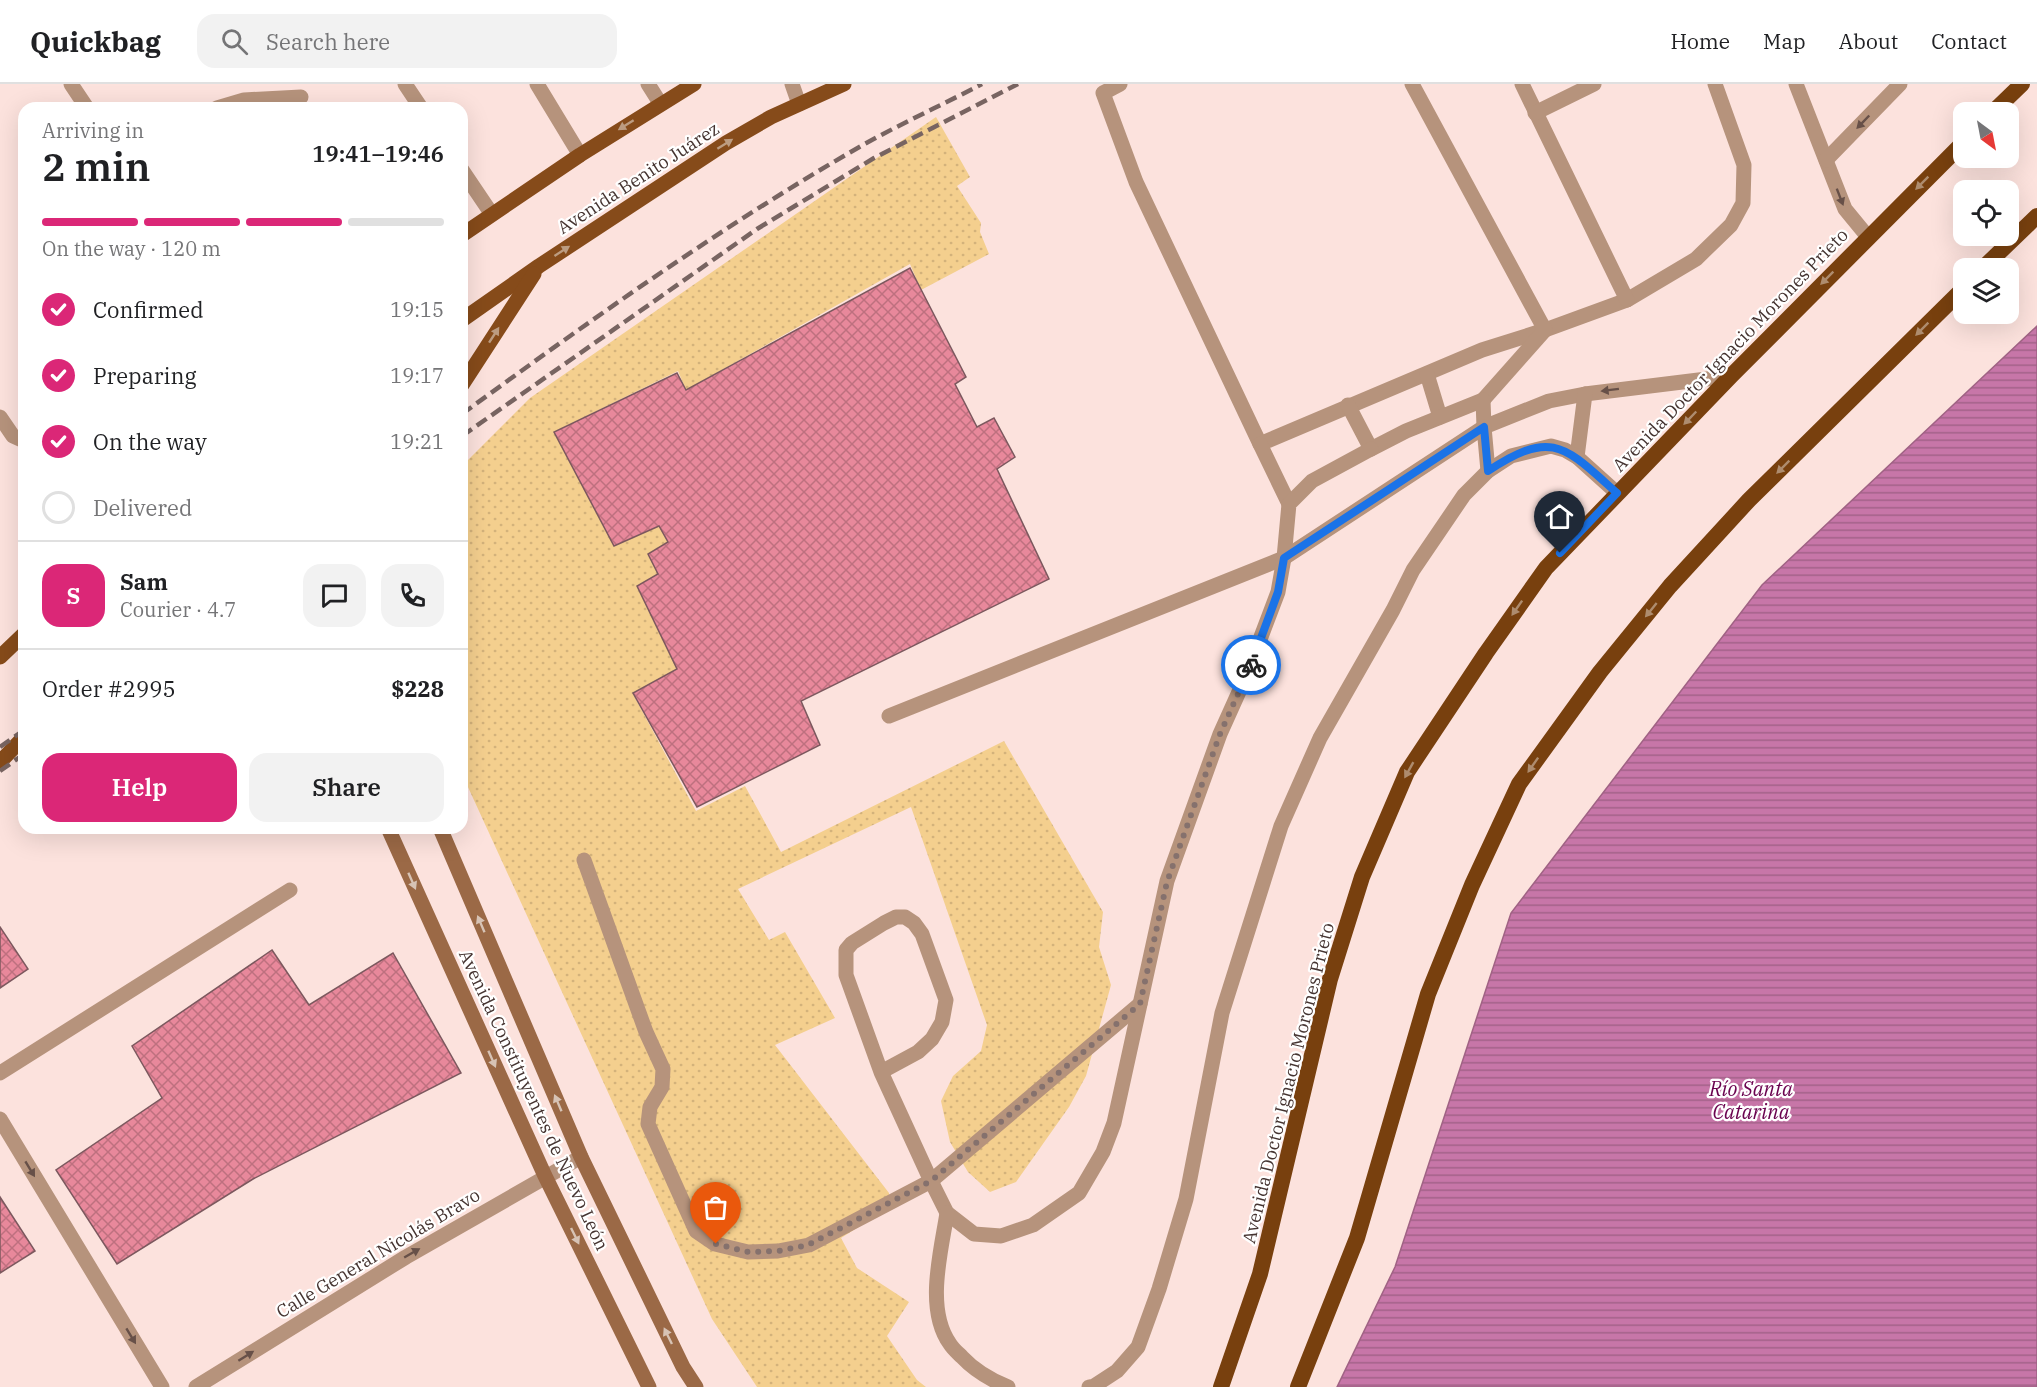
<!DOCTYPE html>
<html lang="en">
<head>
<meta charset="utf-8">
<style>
	body { margin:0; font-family:"IBM Plex Serif",serif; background:#f2f2f2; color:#202124; height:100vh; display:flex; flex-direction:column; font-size:22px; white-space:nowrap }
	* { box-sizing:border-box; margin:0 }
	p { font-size:20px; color:#757577 }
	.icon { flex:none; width:33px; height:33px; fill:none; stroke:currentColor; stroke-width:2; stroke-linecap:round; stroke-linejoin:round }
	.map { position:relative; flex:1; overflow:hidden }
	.drawer { position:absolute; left:18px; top:18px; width:450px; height:732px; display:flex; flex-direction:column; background:#fff; border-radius:18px; box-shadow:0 6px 24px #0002 }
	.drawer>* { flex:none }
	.needle { width:39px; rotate:148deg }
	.controls { position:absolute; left:1953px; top:18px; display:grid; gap:12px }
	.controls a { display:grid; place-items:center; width:66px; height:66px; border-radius:12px; background:#fff; box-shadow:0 6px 24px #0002; font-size:30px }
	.pin { position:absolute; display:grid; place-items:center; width:51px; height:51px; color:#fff; margin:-62px -26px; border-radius:50% 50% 50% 0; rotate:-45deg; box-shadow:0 0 6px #0007 }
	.pin .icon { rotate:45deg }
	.courier { position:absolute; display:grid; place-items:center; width:60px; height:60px; margin:-30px; border:4px solid #1a73e8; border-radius:50%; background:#fff; color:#222; box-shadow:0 2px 8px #0007 }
	.head em { font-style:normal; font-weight:600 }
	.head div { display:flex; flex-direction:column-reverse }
	.head { display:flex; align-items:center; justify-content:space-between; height:102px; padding:0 24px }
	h1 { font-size:39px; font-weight:600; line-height:45px }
	.bar { display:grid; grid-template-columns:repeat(4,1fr); gap:9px 6px; align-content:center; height:72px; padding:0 24px }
	.bar i { height:8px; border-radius:4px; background:#e0e0e0 }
	.bar .on { background:#db2777 }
	.bar p { grid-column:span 4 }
	.line { display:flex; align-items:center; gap:15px; padding:0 24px; border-top:2px solid #e0e0e0 }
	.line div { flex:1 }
	.round { display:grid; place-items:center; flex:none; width:63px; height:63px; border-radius:18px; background:#f2f2f2 }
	ol { padding:0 24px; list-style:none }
	li { display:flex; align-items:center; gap:18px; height:66px }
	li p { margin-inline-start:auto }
	li .icon { padding:6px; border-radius:50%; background:#db2777; color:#fff; stroke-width:4 }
	li:last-child { color:#757577 }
	li i { width:33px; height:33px; border:3px solid #e0e0e0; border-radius:50% }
	.primary-button { display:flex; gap:12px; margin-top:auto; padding:12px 24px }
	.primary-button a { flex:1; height:69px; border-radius:18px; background:#db2777; color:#fff; font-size:24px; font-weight:600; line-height:69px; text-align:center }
	.primary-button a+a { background:#f2f2f2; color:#202124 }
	header { display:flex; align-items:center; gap:36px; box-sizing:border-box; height:84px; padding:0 30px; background:#fff; border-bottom:2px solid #e0e0e0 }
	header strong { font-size:28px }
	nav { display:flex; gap:33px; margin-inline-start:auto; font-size:21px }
	.search { width:420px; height:54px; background:#f2f2f2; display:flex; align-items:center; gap:15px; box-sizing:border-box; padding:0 21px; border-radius:18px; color:#757577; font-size:22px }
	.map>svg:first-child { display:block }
	.grass { fill:url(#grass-dots) }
	.water { fill:url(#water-rules); stroke:#a06284; stroke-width:1.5 }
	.building { fill:url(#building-cross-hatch); stroke:#7c585e; stroke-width:1.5 }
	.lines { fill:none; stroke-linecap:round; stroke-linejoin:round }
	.service { stroke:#b6937c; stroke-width:15 }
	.minor { stroke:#b6937c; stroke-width:15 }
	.tertiary { stroke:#b6937c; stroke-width:15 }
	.secondary { stroke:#9b6946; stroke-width:15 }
	.primary { stroke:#864b1a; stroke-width:15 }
	.trunk { stroke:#78400e; stroke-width:16 }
	.rail { stroke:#786461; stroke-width:4.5; stroke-dasharray:12 6; stroke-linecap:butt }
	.oneway { fill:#675048 }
	.oneway2 { fill:#bc9c81 }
	.oneway3 { fill:#ae8c6e }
	.oneway4 { fill:#d7c3b5 }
	.done { stroke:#85716d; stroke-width:6; stroke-dasharray:0 10.8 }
	.route { stroke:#1a73e8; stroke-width:8 }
	.labels { text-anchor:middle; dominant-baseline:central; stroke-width:4.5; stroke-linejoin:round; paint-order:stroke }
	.street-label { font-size:18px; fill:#453431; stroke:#fff }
	.water-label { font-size:20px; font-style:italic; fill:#6a034f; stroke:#fff }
</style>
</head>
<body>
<header>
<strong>Quickbag</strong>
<div class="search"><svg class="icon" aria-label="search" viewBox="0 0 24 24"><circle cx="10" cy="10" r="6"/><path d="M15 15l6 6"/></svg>Search here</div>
<nav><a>Home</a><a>Map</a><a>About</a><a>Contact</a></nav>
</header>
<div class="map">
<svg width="2037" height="1303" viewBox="0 0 2037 1303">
	<defs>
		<pattern id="grass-dots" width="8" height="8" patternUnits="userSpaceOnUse" patternTransform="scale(1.5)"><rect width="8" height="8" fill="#f4cf8e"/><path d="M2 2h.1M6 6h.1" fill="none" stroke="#d3b27b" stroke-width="1.8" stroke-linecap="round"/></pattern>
		<pattern id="water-rules" width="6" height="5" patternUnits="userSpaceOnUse" patternTransform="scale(1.5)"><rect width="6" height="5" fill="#c776a8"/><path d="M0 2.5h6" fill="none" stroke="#a36289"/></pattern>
		<pattern id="building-cross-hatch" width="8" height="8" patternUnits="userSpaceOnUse" patternTransform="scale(1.5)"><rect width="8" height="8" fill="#e8889b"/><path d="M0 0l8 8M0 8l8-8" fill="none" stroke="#be707f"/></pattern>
	</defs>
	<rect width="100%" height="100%" fill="#fce2dd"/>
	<path class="grass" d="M 936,33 L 970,93 L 957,102 L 981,139 L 980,148 L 989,170 L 921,206 L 910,180 L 686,306 L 678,287 L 554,348 L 614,462 L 659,442 L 668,458 L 648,470 L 658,490 L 637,502 L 677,585 L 633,610 L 696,727 L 745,702 L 781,768 L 1004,657 L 1103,828 L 1099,863 L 1111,901 L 1086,992 L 1069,1023 L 1016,1098 L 990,1108 L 968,1088 L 950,1058 L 941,1017 L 953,992 L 981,967 L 987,941 L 911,723 L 738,805 L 769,856 L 785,848 L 835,934 L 775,961 L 889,1109 L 890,1123 L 841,1154 L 857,1184 L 909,1218 L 887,1252 L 917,1296 L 926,1303 L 757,1303 L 712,1235 L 462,690 L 462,386 L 465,379 L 530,314 Z"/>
	<path class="water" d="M 2037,242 L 2037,1303 L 1337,1303 L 1395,1183 L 1511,829 L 1762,501 Z"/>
	<g class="building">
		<path d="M 910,184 L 966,293 L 955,300 L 977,343 L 994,334 L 1015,373 L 997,385 L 1049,495 L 801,617 L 820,661 L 697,723 L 633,609 L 677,585 L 637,502 L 658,490 L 648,470 L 668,458 L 659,442 L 614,462 L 554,348 L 677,289 L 686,306 Z"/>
		<path d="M 0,843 L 28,885 L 0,904 Z"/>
		<path d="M 272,866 L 309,921 L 393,869 L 461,989 L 253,1095 L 117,1180 L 56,1086 L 162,1014 L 132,962 Z"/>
		<path d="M 0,1113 L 35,1167 L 0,1189 Z"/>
	</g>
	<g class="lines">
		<g class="service">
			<path d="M 405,0 L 421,24"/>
			<path d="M 537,0 L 580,71"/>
			<path d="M 648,0 L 660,19"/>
			<path d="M 792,0 L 799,20"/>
			<path d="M 1120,0 L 1103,9 L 1136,98 L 1260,360 L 1482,266 L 1545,246 L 1627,216 L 1696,175 L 1731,141 L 1743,119 L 1744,81 L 1715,0"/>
			<path d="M 1412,0 L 1545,246 L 1483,316"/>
			<path d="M 1522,0 L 1627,216"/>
			<path d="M 1796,0 L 1845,125 L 1868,153"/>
			<path d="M 217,24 L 244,16 L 301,13"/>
			<path d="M 1535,29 L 1594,0"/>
			<path d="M 1826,76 L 1900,0"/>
			<path d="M 462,86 L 491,129"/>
			<path d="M 1427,290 L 1440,333"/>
			<path d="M 1348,321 L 1371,365 L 1406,347 L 1483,316 L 1484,343 L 1549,317 L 1585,310 L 1731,292"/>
			<path d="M 0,333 L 13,352 L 24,357"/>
			<path d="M 1260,360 L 1289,420"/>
			<path d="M 1577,373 L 1585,310"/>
			<path d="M 889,632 L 1284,474 L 1484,343 L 1488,387"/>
			<path d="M 584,776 L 646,948 L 663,985 L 662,1003 L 650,1023 L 648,1040 L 696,1147 L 715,1160 L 748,1168 L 778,1167 L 809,1161 L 931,1097 L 1140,920"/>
			<path d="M 881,988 L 918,968 L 932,955 L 942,938 L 946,916 L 922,850 L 914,839 L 905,833 L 896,833 L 884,839 L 852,859 L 846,866 L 846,891 L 881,988 L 931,1097 L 947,1129 L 974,1150 L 1001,1152 L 1033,1141 L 1079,1109 L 1103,1068 L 1114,1039 L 1167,797 L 1220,650 L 1247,590 L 1278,508 L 1284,474 L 1289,420 L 1312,397 L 1371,365"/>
			<path d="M 0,989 L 290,806"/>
			<path d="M 947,1129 C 941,1168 925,1225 950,1260 C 953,1265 958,1269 962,1273 C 975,1287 991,1296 1008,1303"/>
			<path d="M 1089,1303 L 1094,1302 L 1117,1287 L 1138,1263 L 1159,1205 L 1186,1115 L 1222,929 L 1281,742 L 1320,654 L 1393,526 L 1413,486 L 1464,411 L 1488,387 L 1511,372 L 1551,362 L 1565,366 L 1577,373 L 1617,409"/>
		</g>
		<g class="minor">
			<path d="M 71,0 L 87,24"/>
			<path d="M 196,1303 L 406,1173 L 581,1073"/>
		</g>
		<path class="tertiary" d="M 0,1035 L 162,1303"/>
		<g class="secondary">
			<path d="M 388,744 L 545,1092 L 649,1303"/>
			<path d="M 440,744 L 581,1073 L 683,1283 L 696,1303"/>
		</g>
		<g class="primary">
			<path d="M 462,151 L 580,71 L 694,0"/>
			<path d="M 462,236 L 539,182 L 726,59 L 771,33 L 844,0"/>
			<path d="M 462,301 L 534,190"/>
			<path d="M 0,573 L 24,550"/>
			<path d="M 0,678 L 24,653"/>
		</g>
		<g class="trunk">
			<path d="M 1993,28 L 2022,0"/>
			<path d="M 1983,184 L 2037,132"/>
			<path d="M 1221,1303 L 1260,1190 L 1330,895 L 1362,793 L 1407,688 L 1486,569 L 1546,484 L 1731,292 L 1964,58"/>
			<path d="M 1298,1303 L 1357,1154 L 1428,910 L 1472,801 L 1519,700 L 1600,588 L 1670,502 L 1749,416 L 1964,204"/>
		</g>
		<g class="rail">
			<path d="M 462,330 C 591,236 722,142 861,62 C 900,40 942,21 982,0"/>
			<path d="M 462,352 L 757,145 L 874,74 L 1018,0"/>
			<path d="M 0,663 L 24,646"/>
			<path d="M 0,687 L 24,670"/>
		</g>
	</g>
	<defs><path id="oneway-solid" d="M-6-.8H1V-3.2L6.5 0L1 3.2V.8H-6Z" transform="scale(1.5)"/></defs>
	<g class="oneway">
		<use href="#oneway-solid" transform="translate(1863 38) rotate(134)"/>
		<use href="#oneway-solid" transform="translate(1840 113) rotate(69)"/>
		<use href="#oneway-solid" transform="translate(1610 306) rotate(173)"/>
		<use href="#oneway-solid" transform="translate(30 1085) rotate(59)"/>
		<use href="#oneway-solid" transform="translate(412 1169) rotate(-30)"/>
		<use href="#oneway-solid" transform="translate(131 1252) rotate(59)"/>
		<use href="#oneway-solid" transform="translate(246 1272) rotate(-32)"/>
	</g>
	<g class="oneway2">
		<use href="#oneway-solid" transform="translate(626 41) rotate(148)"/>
		<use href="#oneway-solid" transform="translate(725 60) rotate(-32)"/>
		<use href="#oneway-solid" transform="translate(562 167) rotate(-33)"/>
		<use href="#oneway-solid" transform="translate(494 251) rotate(-57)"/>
	</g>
	<g class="oneway3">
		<use href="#oneway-solid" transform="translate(1922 99) rotate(135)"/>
		<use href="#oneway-solid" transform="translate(1827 194) rotate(135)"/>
		<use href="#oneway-solid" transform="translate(1922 245) rotate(135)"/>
		<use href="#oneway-solid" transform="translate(1690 334) rotate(134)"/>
		<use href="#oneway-solid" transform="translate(1783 383) rotate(135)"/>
		<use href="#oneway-solid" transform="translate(1517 524) rotate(125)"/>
		<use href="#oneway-solid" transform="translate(1651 526) rotate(129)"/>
		<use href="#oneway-solid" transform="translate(1533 681) rotate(125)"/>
		<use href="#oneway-solid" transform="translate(1409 686) rotate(119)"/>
	</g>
	<g class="oneway4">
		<use href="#oneway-solid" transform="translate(412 797) rotate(66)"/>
		<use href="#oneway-solid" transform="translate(481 840) rotate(-113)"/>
		<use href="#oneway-solid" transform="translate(492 975) rotate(66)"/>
		<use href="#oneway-solid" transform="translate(558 1019) rotate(-113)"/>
		<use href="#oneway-solid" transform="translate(575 1152) rotate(64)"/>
		<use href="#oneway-solid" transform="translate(668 1252) rotate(-116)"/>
	</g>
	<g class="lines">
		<path class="done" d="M 716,1160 L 748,1168 L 778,1167 L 808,1161 L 931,1097 L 1140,920 L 1167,798 L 1220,650 L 1251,581"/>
		<path class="route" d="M 1251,581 L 1278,508 L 1284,474 L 1484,343 L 1488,387 C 1553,344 1565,363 1617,409 L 1560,469"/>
	</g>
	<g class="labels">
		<g class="street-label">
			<text transform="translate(638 94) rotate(-33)">Avenida Benito Juárez</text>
			<text transform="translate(1730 266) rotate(-46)">Avenida Doctor Ignacio Morones Prieto</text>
			<text transform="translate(1288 999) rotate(-76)">Avenida Doctor Ignacio Morones Prieto</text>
			<text transform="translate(534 1016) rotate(65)">Avenida Constituyentes de Nuevo León</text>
			<text transform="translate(378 1169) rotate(-31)">Calle General Nicolás Bravo</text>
		</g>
		<g class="water-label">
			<text x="1751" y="1004">Río Santa<tspan x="1751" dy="23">Catarina</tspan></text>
		</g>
	</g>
</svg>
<div class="controls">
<a><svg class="needle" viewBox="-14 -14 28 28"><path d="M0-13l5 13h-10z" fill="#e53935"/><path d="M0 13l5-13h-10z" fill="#757577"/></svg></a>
<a><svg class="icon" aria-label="locate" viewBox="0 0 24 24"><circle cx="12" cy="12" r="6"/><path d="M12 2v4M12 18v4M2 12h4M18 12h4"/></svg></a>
<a><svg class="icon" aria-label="layers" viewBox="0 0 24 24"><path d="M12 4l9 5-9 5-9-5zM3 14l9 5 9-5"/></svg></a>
</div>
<div class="pin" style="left:716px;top:1160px;background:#ea580c"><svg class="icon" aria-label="bag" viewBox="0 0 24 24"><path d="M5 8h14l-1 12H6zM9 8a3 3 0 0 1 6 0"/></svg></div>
<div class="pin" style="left:1560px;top:469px;background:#1f2937"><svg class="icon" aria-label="home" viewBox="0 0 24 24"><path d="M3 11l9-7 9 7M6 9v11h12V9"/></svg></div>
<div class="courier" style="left:1251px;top:581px"><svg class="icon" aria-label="bike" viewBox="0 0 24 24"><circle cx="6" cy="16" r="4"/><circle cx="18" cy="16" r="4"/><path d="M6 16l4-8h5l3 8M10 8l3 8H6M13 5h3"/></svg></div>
<section class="drawer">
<div class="head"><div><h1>2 min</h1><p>Arriving in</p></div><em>19:41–19:46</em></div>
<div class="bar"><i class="on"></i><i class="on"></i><i class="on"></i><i></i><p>On the way · 120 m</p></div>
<ol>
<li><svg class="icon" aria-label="check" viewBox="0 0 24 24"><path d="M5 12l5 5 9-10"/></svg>Confirmed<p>19:15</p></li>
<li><svg class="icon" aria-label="check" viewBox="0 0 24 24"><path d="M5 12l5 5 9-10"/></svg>Preparing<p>19:17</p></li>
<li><svg class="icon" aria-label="check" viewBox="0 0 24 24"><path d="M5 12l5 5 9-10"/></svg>On the way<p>19:21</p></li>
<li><i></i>Delivered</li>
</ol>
<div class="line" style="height:108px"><b class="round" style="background:#db2777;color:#fff">S</b><div><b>Sam</b><p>Courier · 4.7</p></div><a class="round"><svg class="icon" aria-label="chat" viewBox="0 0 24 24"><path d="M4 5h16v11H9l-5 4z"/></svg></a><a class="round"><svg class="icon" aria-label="phone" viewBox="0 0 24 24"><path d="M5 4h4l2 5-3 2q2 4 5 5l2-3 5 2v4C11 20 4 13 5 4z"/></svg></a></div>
<div class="line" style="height:78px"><div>Order #2995</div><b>$228</b></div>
<div class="primary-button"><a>Help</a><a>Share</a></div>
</section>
</div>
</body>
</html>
